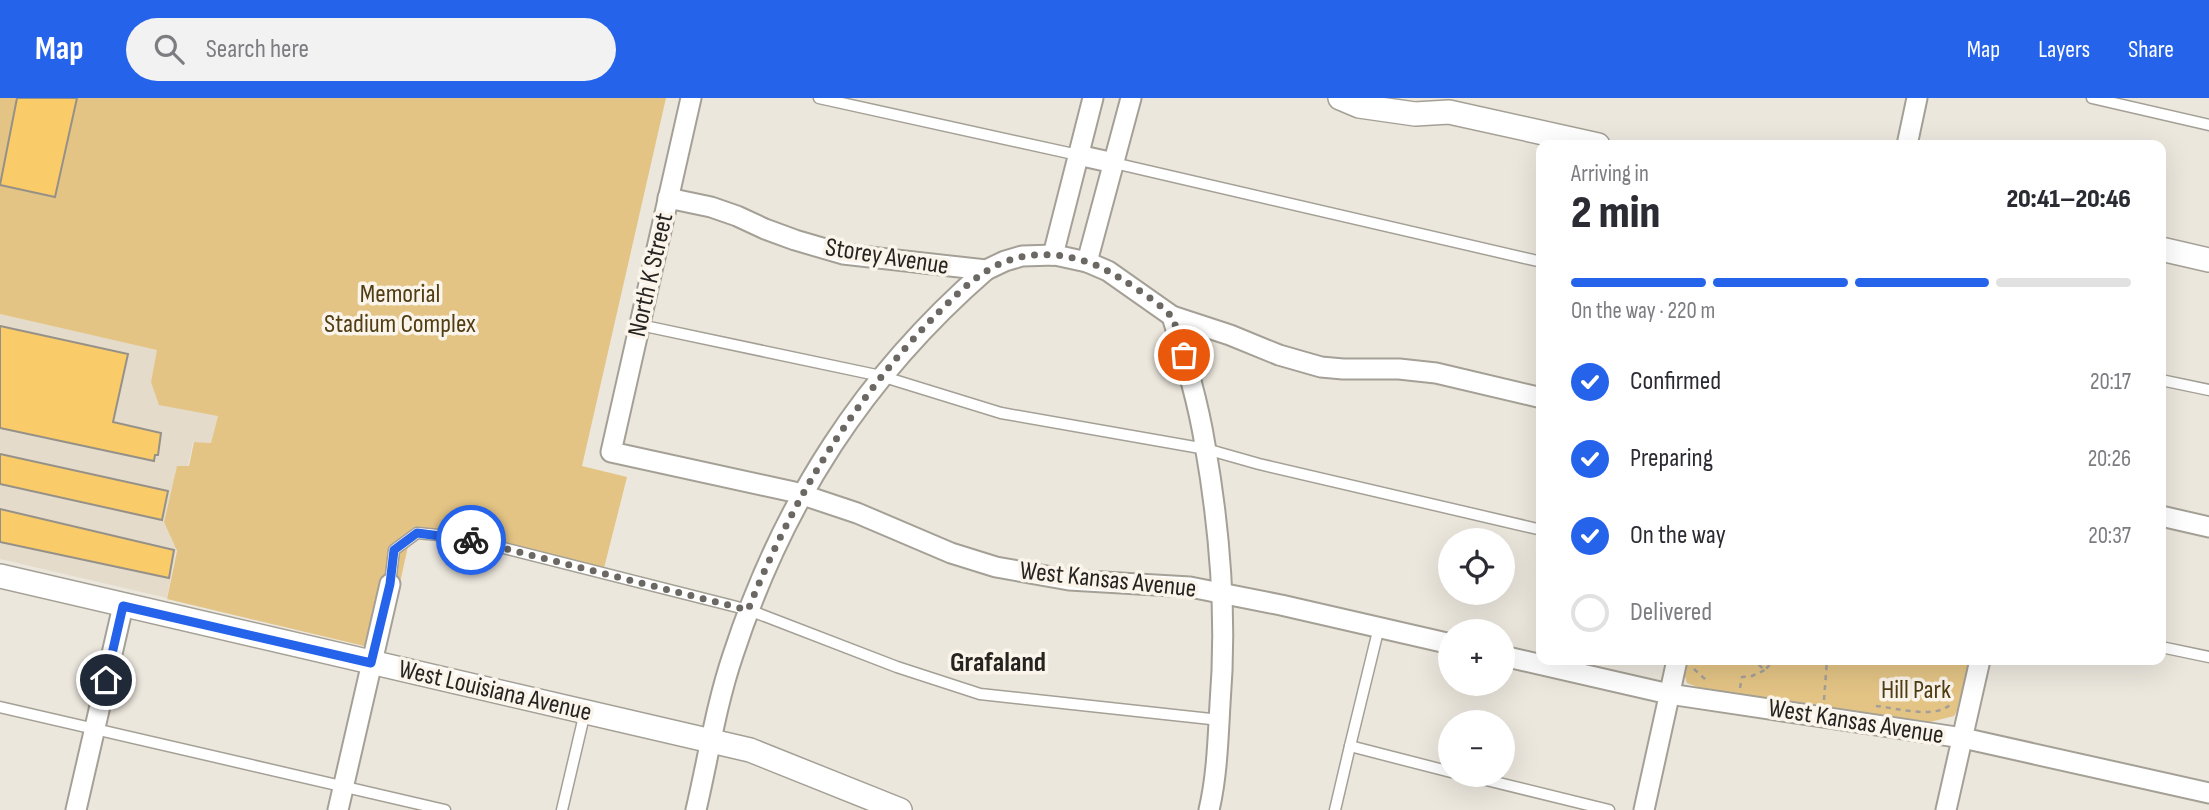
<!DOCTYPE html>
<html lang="en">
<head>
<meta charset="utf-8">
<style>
	body { margin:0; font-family:"Sofia Sans Condensed",sans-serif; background:#f2f2f3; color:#2b2b33; height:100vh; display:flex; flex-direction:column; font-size:26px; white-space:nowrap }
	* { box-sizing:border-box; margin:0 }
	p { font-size:23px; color:#7c7c81 }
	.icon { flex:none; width:38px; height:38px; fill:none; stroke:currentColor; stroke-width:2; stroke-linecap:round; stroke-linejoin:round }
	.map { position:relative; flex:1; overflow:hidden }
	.panel { position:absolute; left:1536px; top:42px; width:630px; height:525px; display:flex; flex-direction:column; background:#fff; border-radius:14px; box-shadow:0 7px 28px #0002 }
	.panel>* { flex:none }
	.buttons { position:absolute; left:1438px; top:430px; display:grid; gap:14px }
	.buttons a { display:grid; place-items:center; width:77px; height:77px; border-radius:50%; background:#fff; box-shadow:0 7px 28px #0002; font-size:35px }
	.pin { position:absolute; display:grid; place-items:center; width:60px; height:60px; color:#fff; margin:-30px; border:4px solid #fff; border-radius:50%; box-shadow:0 2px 7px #0007 }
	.courier { position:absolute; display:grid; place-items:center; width:70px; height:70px; margin:-35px; border:5px solid #2563eb; border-radius:50%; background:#fff; color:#222; box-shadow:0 2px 9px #0007 }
	.summary em { font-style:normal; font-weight:800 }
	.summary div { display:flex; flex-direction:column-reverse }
	.summary { display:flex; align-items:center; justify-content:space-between; height:119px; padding:0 35px }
	h1 { font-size:46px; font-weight:800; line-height:52px }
	.bar { display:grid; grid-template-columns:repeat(4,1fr); gap:10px 7px; align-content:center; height:84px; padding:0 35px }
	.bar i { height:9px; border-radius:5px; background:#e1e1e2 }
	.bar .active { background:#2563eb }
	.bar p { grid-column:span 4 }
	ol { padding:0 35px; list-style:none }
	li { display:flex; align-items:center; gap:21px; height:77px }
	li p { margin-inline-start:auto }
	li .icon { padding:7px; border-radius:50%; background:#2563eb; color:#fff; stroke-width:4 }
	li:last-child { color:#7c7c81 }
	li i { width:38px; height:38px; border:4px solid #e1e1e2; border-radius:50% }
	header { display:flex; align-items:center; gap:42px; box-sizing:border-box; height:98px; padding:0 35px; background:#2563eb; color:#fff }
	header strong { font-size:33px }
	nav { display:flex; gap:38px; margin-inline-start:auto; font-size:24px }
	.search { width:490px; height:63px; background:#f2f2f3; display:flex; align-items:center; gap:18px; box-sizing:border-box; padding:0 24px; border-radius:38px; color:#7c7c81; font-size:26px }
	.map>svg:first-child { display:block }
	.built { fill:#e4dbca }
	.green { fill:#e3c485 }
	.building { fill:#facc69; stroke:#969188; stroke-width:2 }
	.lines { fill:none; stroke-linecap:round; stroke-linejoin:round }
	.service-casing { stroke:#a4a096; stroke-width:13 }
	.minor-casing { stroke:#a4a096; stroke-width:23 }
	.tertiary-casing { stroke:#a4a096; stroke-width:26 }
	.path { stroke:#a39f98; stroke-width:2.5; stroke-dasharray:5 5; stroke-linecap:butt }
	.service { stroke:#fff; stroke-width:10 }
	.minor { stroke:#fff; stroke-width:19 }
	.tertiary { stroke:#fff; stroke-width:23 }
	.done { stroke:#6b6863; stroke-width:7; stroke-dasharray:0 12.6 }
	.route { stroke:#2563eb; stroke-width:9 }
	.labels { text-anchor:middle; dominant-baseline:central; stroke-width:7; stroke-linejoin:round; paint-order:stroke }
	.street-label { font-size:26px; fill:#262421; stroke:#faf4ea }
	.park-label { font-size:26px; fill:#503d13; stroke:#faf4ea }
	.neighbourhood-label { font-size:28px; font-weight:bold; fill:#262421; stroke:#faf4ea }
</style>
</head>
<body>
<header>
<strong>Map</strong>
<div class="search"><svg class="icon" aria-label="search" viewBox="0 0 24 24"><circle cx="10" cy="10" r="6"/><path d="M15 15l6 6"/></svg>Search here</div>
<nav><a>Map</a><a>Layers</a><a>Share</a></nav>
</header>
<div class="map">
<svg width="2209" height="712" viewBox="0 0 2209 712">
	<rect width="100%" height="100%" fill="#ece7dd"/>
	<path class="built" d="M 0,216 L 158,252 L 151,284 L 218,318 L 211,345 L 193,344 L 188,368 L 177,369 L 164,423 L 176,452 L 167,500 L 0,461 Z"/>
	<g class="green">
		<path d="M 0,0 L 666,0 L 582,368 L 627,379 L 604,470 L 412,430 L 385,553 L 167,501 L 177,453 L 164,424 L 177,368 L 189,368 L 194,344 L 211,345 L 218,318 L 159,307 L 151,284 L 157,252 L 0,216 Z"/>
		<path d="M 1680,562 L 1975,562 L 1968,594 L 1954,618 L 1930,624 L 1716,596 L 1687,585 Z"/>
	</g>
	<g class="building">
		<path d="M 17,0 L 77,0 L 55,99 L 0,87 Z"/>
		<path d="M 0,228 L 128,256 L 113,324 L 161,335 L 158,357 L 155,357 L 154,363 L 0,330 Z"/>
		<path d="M 0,356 L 168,393 L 162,422 L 0,386 Z"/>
		<path d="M 0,411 L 174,452 L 169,480 L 0,444 Z"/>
	</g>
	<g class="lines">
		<defs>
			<g id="service">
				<path d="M 819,0 L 1078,57"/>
				<path d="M 2092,0 L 2209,27"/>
				<path d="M 1114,65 L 1542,164"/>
				<path d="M 640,227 L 881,278 L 1001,315 L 1206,351 L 1259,366 L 1542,432"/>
				<path d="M 2161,282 L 2209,292"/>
				<path d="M 390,486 L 394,452 L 417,435 L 460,439 L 749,512 L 897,569 L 980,596 L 1220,622"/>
				<path d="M 1379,529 L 1350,648 L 1451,674"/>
				<path d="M 2161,549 L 2209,559"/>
				<path d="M 0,609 L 445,712"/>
				<path d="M 1466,677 L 1609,712"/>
				<path d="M 562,712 L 585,614"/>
				<path d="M 1335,712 L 1350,648"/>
			</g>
			<g id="minor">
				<path d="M 691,0 L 611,354 L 794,394 L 857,415 L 951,455 L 996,469 L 1069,482 L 1190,489 L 1281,507 L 1451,546"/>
				<path d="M 1907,47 L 1917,0"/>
				<path d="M 1078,57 L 1114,65"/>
				<path d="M 668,100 L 711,109 L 737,118 L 765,131 L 795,142 L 843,156 L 986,172 L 1005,163 L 1022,158 L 1055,157 L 1087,164 L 1108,173 L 1172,218 L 1230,237 L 1279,257 L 1321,269 L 1343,271 L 1399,271 L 1436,275 L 1542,300"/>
				<path d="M 1053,157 L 1093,0"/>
				<path d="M 1087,164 L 1131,0"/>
				<path d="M 1172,218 C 1185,261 1198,303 1205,347 C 1220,432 1227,520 1220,606 C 1218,641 1217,678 1209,712"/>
				<path d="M 2161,418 L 2209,429"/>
				<path d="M 1503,558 L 1669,596 L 1963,640 L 2209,695"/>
				<path d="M 76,712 L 123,508"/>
				<path d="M 338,712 L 390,486"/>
				<path d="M 696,712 C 708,661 716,607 733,557 C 783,404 864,278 986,172"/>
				<path d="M 1644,712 L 1677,562"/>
				<path d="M 1946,712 L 1980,562"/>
			</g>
			<g id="tertiary">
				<path d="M 1340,0 L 1359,8 L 1415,16 L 1449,14 L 1598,47"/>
				<path d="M 2161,151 L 2209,162"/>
				<path d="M 0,478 L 750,652 L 900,712"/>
			</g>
		</defs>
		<use href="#service" class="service-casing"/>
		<use href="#minor" class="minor-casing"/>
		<use href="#tertiary" class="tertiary-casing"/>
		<g class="path">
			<path d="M 1750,562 L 1755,564 L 1765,572 L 1774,562"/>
			<path d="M 1694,571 L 1707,583"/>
			<path d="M 1740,590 L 1742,579 L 1752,578 L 1765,572"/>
			<path d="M 1824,602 L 1827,562"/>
			<path d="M 1876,608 C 1897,610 1933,621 1950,607"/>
		</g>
		<use href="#service" class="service"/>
		<use href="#minor" class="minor"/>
		<use href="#tertiary" class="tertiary"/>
	</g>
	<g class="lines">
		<path class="done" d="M 471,442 L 748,512 C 791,404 851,305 932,221 C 953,200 978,173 1007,163 C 1036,152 1072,156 1100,169 C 1117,177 1159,204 1170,217 C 1176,224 1181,247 1184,257"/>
		<path class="route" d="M 106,582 L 123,508 L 371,565 L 390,486 L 394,452 L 417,435 L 471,442"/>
	</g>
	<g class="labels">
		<g class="street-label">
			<text transform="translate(887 159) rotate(9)">Storey Avenue</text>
			<text transform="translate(651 177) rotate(-77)">North K Street</text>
			<text transform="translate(1108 482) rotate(6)">West Kansas Avenue</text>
			<text transform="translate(495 593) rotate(13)">West Louisiana Avenue</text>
			<text transform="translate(1856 624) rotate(9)">West Kansas Avenue</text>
		</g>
		<g class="park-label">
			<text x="400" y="196">Memorial<tspan x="400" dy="30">Stadium Complex</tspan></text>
			<text x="1916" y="592">Hill Park</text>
		</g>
		<g class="neighbourhood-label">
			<text x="998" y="564">Grafaland</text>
		</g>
	</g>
</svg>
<div class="buttons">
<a><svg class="icon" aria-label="locate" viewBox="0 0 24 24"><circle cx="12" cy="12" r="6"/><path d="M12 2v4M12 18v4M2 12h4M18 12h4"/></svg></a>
<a>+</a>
<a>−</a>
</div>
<div class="pin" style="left:1184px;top:257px;background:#ea580c"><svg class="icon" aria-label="bag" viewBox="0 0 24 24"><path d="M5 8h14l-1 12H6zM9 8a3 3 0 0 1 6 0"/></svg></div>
<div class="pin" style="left:106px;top:582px;background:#1f2937"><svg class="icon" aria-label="home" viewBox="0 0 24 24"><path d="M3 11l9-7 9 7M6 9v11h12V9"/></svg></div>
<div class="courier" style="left:471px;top:442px"><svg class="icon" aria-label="bike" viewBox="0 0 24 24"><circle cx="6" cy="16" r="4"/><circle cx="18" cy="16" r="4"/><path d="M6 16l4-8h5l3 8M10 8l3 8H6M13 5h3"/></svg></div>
<section class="panel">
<div class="summary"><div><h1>2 min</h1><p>Arriving in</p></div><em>20:41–20:46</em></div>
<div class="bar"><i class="active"></i><i class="active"></i><i class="active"></i><i></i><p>On the way · 220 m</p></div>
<ol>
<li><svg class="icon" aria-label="check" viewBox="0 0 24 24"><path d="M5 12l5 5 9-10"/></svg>Confirmed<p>20:17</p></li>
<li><svg class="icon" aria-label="check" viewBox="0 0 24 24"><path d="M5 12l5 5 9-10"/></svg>Preparing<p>20:26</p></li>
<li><svg class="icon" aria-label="check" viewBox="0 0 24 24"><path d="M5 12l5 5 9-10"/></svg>On the way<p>20:37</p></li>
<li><i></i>Delivered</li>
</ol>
</section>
</div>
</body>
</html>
